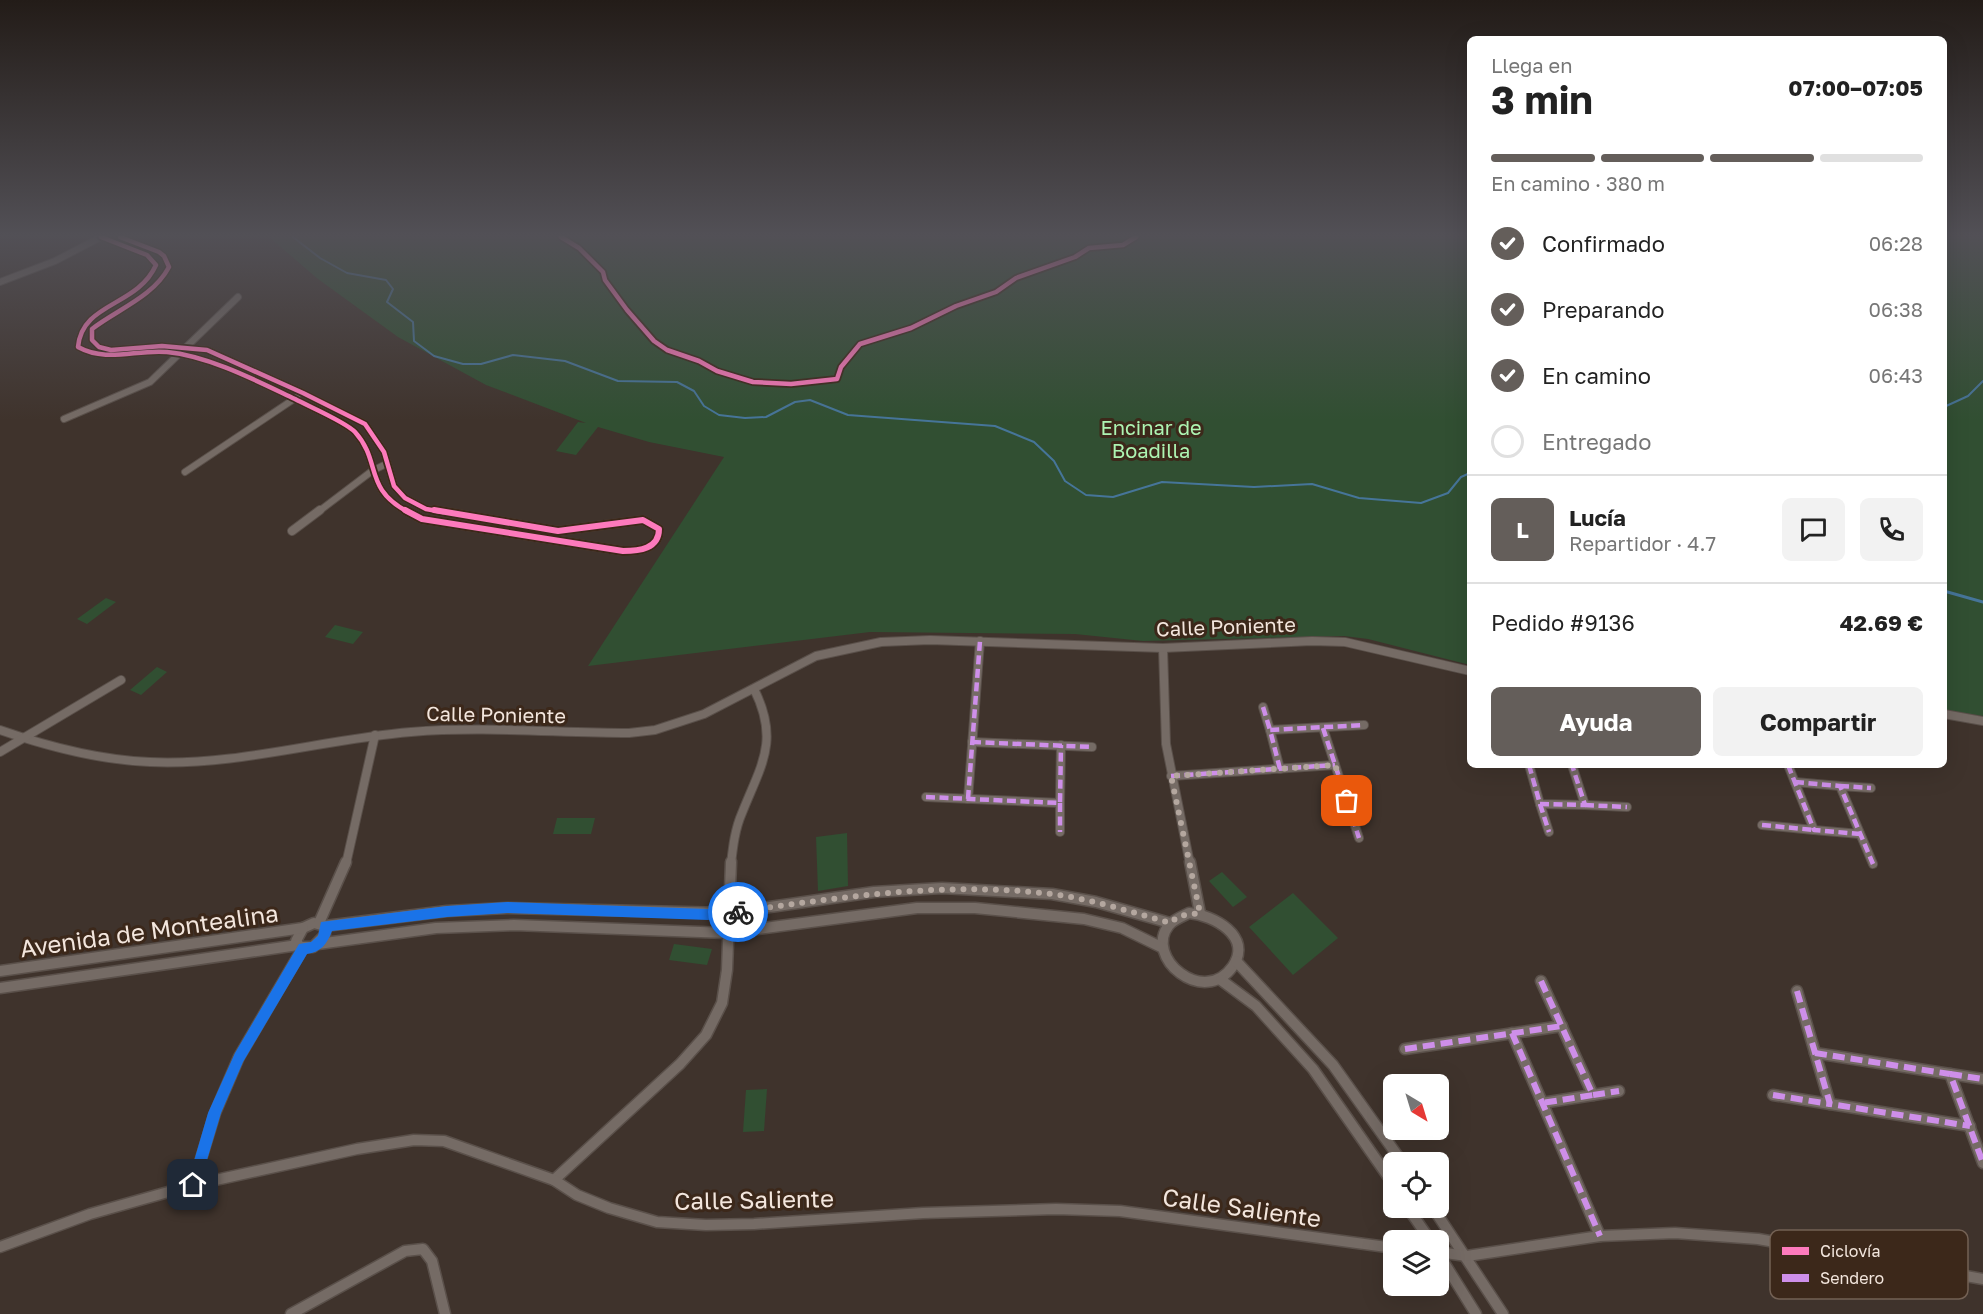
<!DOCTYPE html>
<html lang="es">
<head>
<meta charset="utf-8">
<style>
	body { margin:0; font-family:"Golos Text",sans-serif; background:#f2f2f2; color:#222; height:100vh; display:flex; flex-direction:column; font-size:22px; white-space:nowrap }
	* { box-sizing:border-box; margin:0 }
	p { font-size:20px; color:#767676 }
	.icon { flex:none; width:33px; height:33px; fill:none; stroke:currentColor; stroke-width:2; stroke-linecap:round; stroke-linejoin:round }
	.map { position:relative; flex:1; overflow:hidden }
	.drawer { position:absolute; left:1467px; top:36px; width:480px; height:732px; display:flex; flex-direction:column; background:#fff; border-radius:9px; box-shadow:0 6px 24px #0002 }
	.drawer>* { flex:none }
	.needle { width:39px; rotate:142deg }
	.tools { position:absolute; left:1383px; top:1074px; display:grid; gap:12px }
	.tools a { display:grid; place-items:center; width:66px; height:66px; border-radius:9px; background:#fff; box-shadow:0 6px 24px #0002; font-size:30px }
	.pin { position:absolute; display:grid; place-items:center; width:51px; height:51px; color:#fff; margin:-26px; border-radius:12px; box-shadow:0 3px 9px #0006 }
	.courier { position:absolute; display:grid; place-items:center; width:60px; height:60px; margin:-30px; border:4px solid #1a73e8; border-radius:50%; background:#fff; color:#222; box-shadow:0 2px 8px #0007 }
	.headline em { font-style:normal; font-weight:700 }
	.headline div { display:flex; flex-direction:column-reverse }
	.headline { display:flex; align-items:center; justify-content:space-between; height:102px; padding:0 24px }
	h1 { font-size:39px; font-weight:700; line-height:45px }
	.bar { display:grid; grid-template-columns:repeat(4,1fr); gap:9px 6px; align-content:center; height:72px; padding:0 24px }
	.bar i { height:8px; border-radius:4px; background:#e0e0e0 }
	.bar .current { background:#645e5a }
	.bar p { grid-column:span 4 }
	.line { display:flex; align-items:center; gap:15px; padding:0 24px; border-top:2px solid #e0e0e0 }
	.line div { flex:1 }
	.round { display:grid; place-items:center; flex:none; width:63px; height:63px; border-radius:9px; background:#f2f2f2 }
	ol { padding:0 24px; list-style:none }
	li { display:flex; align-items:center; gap:18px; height:66px }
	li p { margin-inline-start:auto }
	li .icon { padding:6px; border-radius:50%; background:#645e5a; color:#fff; stroke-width:4 }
	li:last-child { color:#767676 }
	li i { width:33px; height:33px; border:3px solid #e0e0e0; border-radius:50% }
	.action { display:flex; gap:12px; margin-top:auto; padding:12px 24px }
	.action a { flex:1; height:69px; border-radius:9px; background:#645e5a; color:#fff; font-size:24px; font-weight:700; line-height:69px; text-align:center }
	.action a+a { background:#f2f2f2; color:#222 }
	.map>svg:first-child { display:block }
	.green { fill:#314f32 }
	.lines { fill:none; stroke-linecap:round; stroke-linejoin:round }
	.stream-far1 { stroke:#467599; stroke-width:2 }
	.stream { stroke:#467599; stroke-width:3 }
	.minor-far2-casing { stroke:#5a504a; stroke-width:8 }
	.minor-far1-casing { stroke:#5a504a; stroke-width:10 }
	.minor-casing { stroke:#5a504a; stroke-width:13 }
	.minor-far2 { stroke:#756b65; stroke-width:6 }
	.minor-far1 { stroke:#756b65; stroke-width:8 }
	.minor { stroke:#756b65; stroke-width:10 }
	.quiet-far1 { stroke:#ce8fe9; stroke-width:4.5; stroke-dasharray:9 4.5; stroke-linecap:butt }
	.quiet { stroke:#ce8fe9; stroke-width:6; stroke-dasharray:12 6; stroke-linecap:butt }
	.cycleway-far1-casing { stroke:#3c281a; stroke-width:8 }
	.cycleway-casing { stroke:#3c281a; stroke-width:10 }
	.cycleway-far1 { stroke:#fd7abc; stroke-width:4.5 }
	.cycleway { stroke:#fd7abc; stroke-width:6 }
	.route { fill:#1a73e8 }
	.done { stroke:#b4a79f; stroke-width:6; stroke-dasharray:0 10.8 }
	.labels { text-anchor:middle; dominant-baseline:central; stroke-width:6; stroke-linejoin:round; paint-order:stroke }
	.park-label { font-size:20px; fill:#adf4b2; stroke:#3c281a }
	.street-label { font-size:20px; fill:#f3e6dd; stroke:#3c281a }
	.near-street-label { font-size:24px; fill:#f3e6dd; stroke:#3c281a }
	.key { fill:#3c281a; stroke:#736154; stroke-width:1.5 }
	.key-label { font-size:16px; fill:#f3e6dd }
</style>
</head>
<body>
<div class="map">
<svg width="1983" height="1314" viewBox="0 0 1983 1314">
	<rect width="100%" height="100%" fill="#3f332c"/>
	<g class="green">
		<path d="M 269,237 L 1470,237 L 1470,665 L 1368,639 L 1344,636 L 1143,641 L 1075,634 L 870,632 L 588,666 L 724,457 L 649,442 L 598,427 L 576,455 L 556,451 L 578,422 L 586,423 L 486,385 L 398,337 L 318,279 Z"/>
		<path d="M 1944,237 L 1983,237 L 1983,716 L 1944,710 Z"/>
		<path d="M 106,598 L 116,602 L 87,624 L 77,619 Z"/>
		<path d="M 335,625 L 363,632 L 353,644 L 325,637 Z"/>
		<path d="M 157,667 L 167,672 L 141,695 L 130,690 Z"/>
		<path d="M 557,818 L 595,818 L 591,834 L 553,834 Z"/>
		<path d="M 847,833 L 848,886 L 818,891 L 816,837 Z"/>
		<path d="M 1222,872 L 1247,897 L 1233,907 L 1209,881 Z"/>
		<path d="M 1293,893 L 1338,938 L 1293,975 L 1249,927 Z"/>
		<path d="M 674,944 L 712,949 L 707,965 L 669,960 Z"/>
		<path d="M 767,1089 L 764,1131 L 743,1132 L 746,1090 Z"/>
	</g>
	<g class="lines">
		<g class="stream-far1">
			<path d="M 293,237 L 320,258 L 347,273 L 386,280 L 393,289 L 387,302 L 413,322 L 414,341 L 434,356 L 463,364 L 481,364 L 513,355 L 565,361 L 618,381 L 677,382 L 694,391 L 704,406 L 719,415 L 745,418 L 766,417 L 795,402 L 810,400 L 848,415 L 995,426 L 1034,442 L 1054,461 L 1065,481 L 1086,495 L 1113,497 L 1162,482 L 1254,487 L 1312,484 L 1359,498 L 1421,503 L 1448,493 L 1461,477 L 1470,473"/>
			<path d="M 1944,407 L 1968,396 L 1983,381"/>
		</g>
		<path class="stream" d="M 1944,591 L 1983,602"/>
		<defs>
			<g id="minor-far2">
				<path d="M 101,237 L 147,255 L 156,265 C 137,307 82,302 78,347 C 107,363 136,349 167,352 C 209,356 257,381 295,399 C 308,406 346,422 355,432 C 382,462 363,488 408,512"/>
				<path d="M 120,237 L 159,252 L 164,256 L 169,267 C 153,297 118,309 92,329 L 92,340 L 99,347 L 111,350 L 162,346 L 207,350 L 303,393 L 365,424 L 384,452 L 394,486 L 405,498 L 426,509 L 443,512"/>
				<path d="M 0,282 L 55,261 L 101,237"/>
				<path d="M 64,419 L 150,382 L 238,297"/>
				<path d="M 185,472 L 297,397"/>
				<path d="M 318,512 L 372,471 L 386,464"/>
			</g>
			<g id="minor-far1">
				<path d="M 405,510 L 422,519 L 623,551 C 639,551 659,549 659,529 L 643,520 L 558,531 L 434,510"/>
				<path d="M 292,531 L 320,510"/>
				<path d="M 1163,648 L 1166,744 L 1190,864"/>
				<path d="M 1263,707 L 1270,730"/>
				<path d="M 1944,714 L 1983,721"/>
				<path d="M 1323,728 L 1359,838"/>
				<path d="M 0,730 C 49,747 98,760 150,762 C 238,766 324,739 411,732 C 484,726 557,733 629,733 L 655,730 L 704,714 L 816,656 L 881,642 L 930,640 L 1163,648 L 1312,641 L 1345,642 L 1470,671"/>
				<path d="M 972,742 L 1092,747"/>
				<path d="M 0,752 L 121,680"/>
				<path d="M 1529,765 L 1540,804 L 1585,805 L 1572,765"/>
				<path d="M 1788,765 L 1814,830 L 1860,834"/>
				<path d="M 1280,769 L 1270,730 L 1364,725"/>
				<path d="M 1171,776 L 1335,765"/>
				<path d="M 1795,782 L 1840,786 L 1873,864"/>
				<path d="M 1840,786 L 1871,788"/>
				<path d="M 926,797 L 1060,803 L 1061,745"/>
				<path d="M 968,799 L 980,641"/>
				<path d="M 1060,803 L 1060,832"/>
				<path d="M 1540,804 L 1549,832"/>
				<path d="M 1585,805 L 1627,807"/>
				<path d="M 1762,825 L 1814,830"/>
				<path d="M 346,864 L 375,735"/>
				<path d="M 731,864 C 733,846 735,829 742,813 C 761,765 780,741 754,689"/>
			</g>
			<g id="minor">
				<path d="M 1190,862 L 1200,913"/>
				<path d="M 1189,913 C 1213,915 1253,936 1233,966 C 1204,1008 1143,957 1169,925 C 1173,920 1183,916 1189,913 Z"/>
				<path d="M 314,923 L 325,926 L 325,935 L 313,947 L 300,947 L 296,941 L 303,928 Z"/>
				<path d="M 319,923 L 346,862"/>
				<path d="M 325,926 L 447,911 L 507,908 L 728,913 L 874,892 L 942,888 L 1052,894 L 1096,902 L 1170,923"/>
				<path d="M 318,944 L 436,928 L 514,925 L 727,933 L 917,908 L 975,908 L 1084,919 L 1122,928 L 1163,948"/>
				<path d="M 1236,961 L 1333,1065 L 1402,1162"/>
				<path d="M 0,971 L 303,928"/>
				<path d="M 1221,980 L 1256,1006 L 1313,1069 L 1394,1185"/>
				<path d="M 1541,981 L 1593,1095 L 1542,1103"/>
				<path d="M 0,988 L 298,945"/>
				<path d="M 1797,991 L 1830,1104 L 1970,1126"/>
				<path d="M 1512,1033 L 1600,1236"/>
				<path d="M 1405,1049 L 1562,1026"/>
				<path d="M 1815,1053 L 1950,1074 L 1983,1163"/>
				<path d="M 1950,1074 L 1983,1079"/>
				<path d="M 1593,1095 L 1619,1091"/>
				<path d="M 1773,1095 L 1830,1104"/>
				<path d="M 554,1180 L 680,1064 L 706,1035 L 722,1003 L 727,970 L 731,862"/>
				<path d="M 193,1185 L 215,1113 L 239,1057 L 303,948"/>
				<path d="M 1408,1208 L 1430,1240"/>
				<path d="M 1433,1208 L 1503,1314"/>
				<path d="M 0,1247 L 90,1214 L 193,1185 L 357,1149 L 414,1140 L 444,1141 L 554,1180 L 577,1195 L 609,1208 L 657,1222 L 706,1225 L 754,1224 L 923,1213 L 1056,1209 L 1120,1211 L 1394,1248"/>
				<path d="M 1438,1252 L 1467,1256 L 1600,1236 L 1675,1233 L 1758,1239 L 1983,1279"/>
				<path d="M 1438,1253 L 1476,1314"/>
				<path d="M 291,1314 L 405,1251 L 423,1249 L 432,1261 L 445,1314"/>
			</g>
		</defs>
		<use href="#minor-far2" class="minor-far2-casing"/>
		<use href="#minor-far1" class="minor-far1-casing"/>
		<use href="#minor" class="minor-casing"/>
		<use href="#minor-far2" class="minor-far2"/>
		<use href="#minor-far1" class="minor-far1"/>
		<use href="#minor" class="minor"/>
		<g class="quiet-far1">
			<path d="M 1263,707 L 1270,730"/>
			<path d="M 1323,728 L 1359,838"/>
			<path d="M 972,742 L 1092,747"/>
			<path d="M 1529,765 L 1540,804 L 1585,805 L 1572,765"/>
			<path d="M 1788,765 L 1814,830 L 1860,834"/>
			<path d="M 1280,769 L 1270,730 L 1364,725"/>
			<path d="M 1171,776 L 1335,765"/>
			<path d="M 1795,782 L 1840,786 L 1873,864"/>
			<path d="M 1840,786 L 1871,788"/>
			<path d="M 926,797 L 1060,803 L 1061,745"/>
			<path d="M 968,799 L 980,641"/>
			<path d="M 1060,803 L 1060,832"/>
			<path d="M 1540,804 L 1549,832"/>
			<path d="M 1585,805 L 1627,807"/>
			<path d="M 1762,825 L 1814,830"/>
		</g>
		<g class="quiet">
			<path d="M 1541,981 L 1593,1095 L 1542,1103"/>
			<path d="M 1797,991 L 1830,1104 L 1970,1126"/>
			<path d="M 1512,1033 L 1600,1236"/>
			<path d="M 1405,1049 L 1562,1026"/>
			<path d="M 1815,1053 L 1950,1074 L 1983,1163"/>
			<path d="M 1950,1074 L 1983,1079"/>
			<path d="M 1593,1095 L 1619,1091"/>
			<path d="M 1773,1095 L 1830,1104"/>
		</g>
		<defs>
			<g id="cycleway-far1">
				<path d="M 101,237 L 147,255 L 156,265 C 137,307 82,302 78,347 C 107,363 136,349 167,352 C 209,356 257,381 295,399 C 308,406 346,422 355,432 C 382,462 363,488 408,512"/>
				<path d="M 120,237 L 159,252 L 164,256 L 169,267 C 153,297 118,309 92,329 L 92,340 L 99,347 L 111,350 L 162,346 L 207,350 L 303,393 L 365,424 L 384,452 L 394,486 L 405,498 L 426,509 L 443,512"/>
				<path d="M 561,237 L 579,248 L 603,272 L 605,280 L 627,310 L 654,341 L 667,350 L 699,361 L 717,371 L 753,382 L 791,384 L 837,379 L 841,367 L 860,344 L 911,328 L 956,306 L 996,292 L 1016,278 L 1075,257 L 1089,248 L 1123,245 L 1136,237"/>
			</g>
			<path id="cycleway" d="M 405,510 L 422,519 L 623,551 C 639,551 659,549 659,529 L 643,520 L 558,531 L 434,510"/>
		</defs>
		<use href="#cycleway-far1" class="cycleway-far1-casing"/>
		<use href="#cycleway" class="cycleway-casing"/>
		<use href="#cycleway-far1" class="cycleway-far1"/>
		<use href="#cycleway" class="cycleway"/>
	</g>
	<linearGradient id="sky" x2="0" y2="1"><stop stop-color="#231c18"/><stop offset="0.56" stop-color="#525056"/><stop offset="1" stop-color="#525056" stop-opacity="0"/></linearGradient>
	<rect width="1983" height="420" fill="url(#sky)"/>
	<path class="route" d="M 507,902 L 708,909 L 738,906 L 744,912 L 738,917 L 708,920 L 507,913 L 447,917 L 332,931 C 327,944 321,952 307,954 L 243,1062 L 221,1113 L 198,1190 L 193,1192 L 189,1190 L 187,1185 L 208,1113 L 235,1053 L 299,944 L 311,942 L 318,936 L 321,922 L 447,906 Z"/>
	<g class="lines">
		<path class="done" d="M 738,912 C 842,897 945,881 1051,894 C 1092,899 1131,912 1170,923 L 1179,916 L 1200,913 L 1171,776 L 1335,765 L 1347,801"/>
	</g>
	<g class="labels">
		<g class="park-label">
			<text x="1151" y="427">Encinar de<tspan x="1151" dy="23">Boadilla</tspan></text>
		</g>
		<g class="street-label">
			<text transform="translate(1226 626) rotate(-2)">Calle Poniente</text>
			<text transform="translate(496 714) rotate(1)">Calle Poniente</text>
		</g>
		<g class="near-street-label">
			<text transform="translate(149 930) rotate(-8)">Avenida de Montealina</text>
			<text transform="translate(754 1199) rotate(-1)">Calle Saliente</text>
			<text transform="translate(1242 1207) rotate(8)">Calle Saliente</text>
		</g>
	</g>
	<rect x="1770" y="1230" width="198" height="69" rx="9" class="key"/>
	<rect x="1782" y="1247" width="27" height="8" fill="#fd7abc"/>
	<rect x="1782" y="1274" width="27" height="8" fill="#ce8fe9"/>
	<g class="key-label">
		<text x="1820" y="1257">Ciclovía</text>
		<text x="1820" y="1284">Sendero</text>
	</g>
</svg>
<div class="tools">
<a><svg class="needle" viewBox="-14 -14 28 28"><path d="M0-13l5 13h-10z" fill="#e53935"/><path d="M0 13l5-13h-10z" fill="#767676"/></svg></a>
<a><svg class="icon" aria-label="locate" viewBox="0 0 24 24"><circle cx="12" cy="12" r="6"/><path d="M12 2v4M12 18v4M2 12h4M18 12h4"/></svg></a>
<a><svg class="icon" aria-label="layers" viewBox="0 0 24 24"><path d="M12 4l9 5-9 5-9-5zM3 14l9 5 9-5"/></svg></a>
</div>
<div class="pin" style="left:1347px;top:801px;background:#ea580c"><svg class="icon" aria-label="bag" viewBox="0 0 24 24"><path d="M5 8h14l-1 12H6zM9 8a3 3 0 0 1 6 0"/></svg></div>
<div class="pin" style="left:193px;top:1185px;background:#1f2937"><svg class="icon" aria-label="home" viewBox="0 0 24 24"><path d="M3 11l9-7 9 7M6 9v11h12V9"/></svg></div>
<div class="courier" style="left:738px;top:912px"><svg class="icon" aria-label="bike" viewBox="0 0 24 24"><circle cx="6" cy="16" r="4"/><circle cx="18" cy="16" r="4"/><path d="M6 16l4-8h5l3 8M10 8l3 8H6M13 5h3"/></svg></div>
<section class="drawer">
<div class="headline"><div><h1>3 min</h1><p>Llega en</p></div><em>07:00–07:05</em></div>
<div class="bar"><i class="current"></i><i class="current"></i><i class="current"></i><i></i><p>En camino · 380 m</p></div>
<ol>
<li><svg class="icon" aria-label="check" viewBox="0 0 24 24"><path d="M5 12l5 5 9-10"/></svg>Confirmado<p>06:28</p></li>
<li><svg class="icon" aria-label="check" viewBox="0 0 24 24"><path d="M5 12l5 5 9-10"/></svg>Preparando<p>06:38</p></li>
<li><svg class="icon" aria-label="check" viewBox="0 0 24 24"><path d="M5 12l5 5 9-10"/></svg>En camino<p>06:43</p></li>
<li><i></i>Entregado</li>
</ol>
<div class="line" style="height:108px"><b class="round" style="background:#645e5a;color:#fff">L</b><div><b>Lucía</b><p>Repartidor · 4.7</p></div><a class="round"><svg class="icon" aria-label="chat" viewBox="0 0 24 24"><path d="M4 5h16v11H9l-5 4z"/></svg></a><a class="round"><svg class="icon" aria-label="phone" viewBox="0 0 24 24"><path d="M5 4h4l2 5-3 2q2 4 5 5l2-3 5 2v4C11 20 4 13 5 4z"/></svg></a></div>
<div class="line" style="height:78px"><div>Pedido #9136</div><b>42.69 €</b></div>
<div class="action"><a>Ayuda</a><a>Compartir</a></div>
</section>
</div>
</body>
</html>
